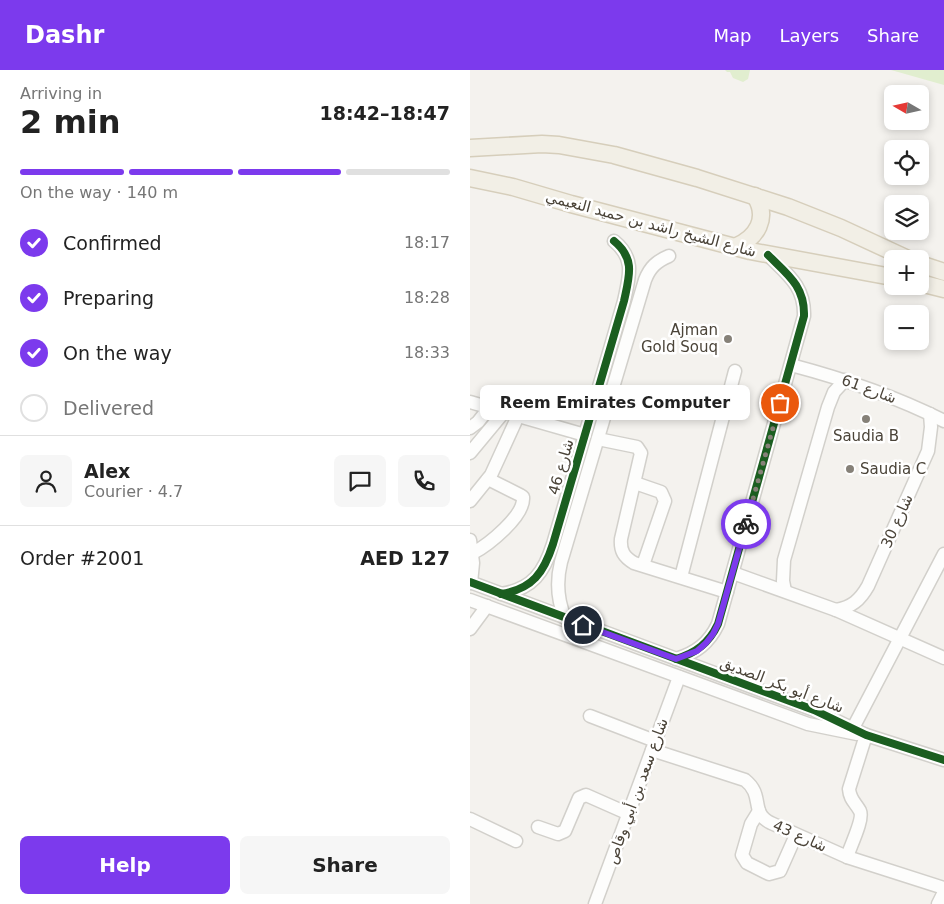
<!DOCTYPE html>
<html lang="en">
<head>
<meta charset="utf-8">
<style>
	body { margin:0; font-family:"DejaVu Sans",Cairo,sans-serif; background:#f6f6f6; color:#222; height:100vh; display:flex; flex-direction:column; font-size:19px; white-space:nowrap }
	* { box-sizing:border-box; margin:0 }
	p { font-size:16px; color:#767676 }
	.icon { flex:none; width:28px; height:28px; fill:none; stroke:currentColor; stroke-width:2; stroke-linecap:round; stroke-linejoin:round }
	.map { position:relative; flex:1; overflow:hidden }
	.side { display:flex; flex-direction:column; background:#fff; width:470px }
	.side>* { flex:none }
	.needle { width:32px; rotate:279deg }
	.buttons { position:absolute; left:414px; top:15px; display:grid; gap:10px }
	.buttons a { display:grid; place-items:center; width:45px; height:45px; border-radius:8px; background:#fff; box-shadow:0 2px 8px #0003; font-size:25px }
	.pin { position:absolute; display:grid; place-items:center; width:42px; height:42px; color:#fff; margin:-21px; border:2px solid #fff; border-radius:50%; box-shadow:0 1px 5px #0007 }
	.courier { position:absolute; display:grid; place-items:center; width:50px; height:50px; margin:-25px; border:4px solid #7c3aed; border-radius:50%; background:#fff; color:#222; box-shadow:0 1px 6px #0007 }
	.bubble { position:absolute; height:35px; border-radius:8px; background:#fff; box-shadow:0 2px 8px #0003; font-size:16px; font-weight:700; line-height:35px; text-align:center }
	.head em { font-style:normal; font-weight:700 }
	.head div { display:flex; flex-direction:column-reverse }
	.head { display:flex; align-items:center; justify-content:space-between; height:85px; padding:0 20px }
	h1 { font-size:32px; font-weight:700; line-height:38px }
	.bar { display:grid; grid-template-columns:repeat(4,1fr); gap:8px 5px; align-content:center; height:60px; padding:0 20px }
	.bar i { height:6px; border-radius:4px; background:#e0e0e0 }
	.bar .selected { background:#7c3aed }
	.bar p { grid-column:span 4 }
	.line { display:flex; align-items:center; gap:12px; padding:0 20px; border-top:1px solid #e0e0e0 }
	.line div { flex:1 }
	.round { display:grid; place-items:center; flex:none; width:52px; height:52px; border-radius:8px; background:#f6f6f6 }
	ol { padding:0 20px; list-style:none }
	li { display:flex; align-items:center; gap:15px; height:55px }
	li p { margin-inline-start:auto }
	li .icon { padding:5px; border-radius:50%; background:#7c3aed; color:#fff; stroke-width:4 }
	li:last-child { color:#767676 }
	li i { width:28px; height:28px; border:2px solid #e0e0e0; border-radius:50% }
	.action { display:flex; gap:10px; margin-top:auto; padding:10px 20px }
	.action a { flex:1; height:58px; border-radius:8px; background:#7c3aed; color:#fff; font-size:20px; font-weight:700; line-height:58px; text-align:center }
	.action a+a { background:#f6f6f6; color:#222 }
	header { display:flex; align-items:center; gap:30px; box-sizing:border-box; height:70px; padding:0 25px; background:#7c3aed; color:#fff }
	header strong { font-size:24px }
	nav { display:flex; gap:28px; margin-inline-start:auto; font-size:18px }
	main { display:flex; flex:1; min-height:0 }
	.map>svg:first-child { display:block }
	.green { fill:#e1eecf }
	.lines { fill:none; stroke-linecap:round; stroke-linejoin:round }
	.minor-casing { stroke:#d2d0cb; stroke-width:15 }
	.major-casing { stroke:#d6cebb; stroke-width:19 }
	.minor { stroke:#fdfdfc; stroke-width:12 }
	.major { stroke:#f2efe6; stroke-width:16 }
	.cycleway-casing { stroke:#fff; stroke-width:11 }
	.cycleway { stroke:#1b5e20; stroke-width:8 }
	.done { stroke:#868178; stroke-width:5; stroke-dasharray:0 9 }
	.route { stroke:#7c3aed; stroke-width:6 }
	.poi-dot { fill:#868178; stroke:#fff; stroke-width:2 }
	.labels { text-anchor:middle; dominant-baseline:central; stroke-width:5; stroke-linejoin:round; paint-order:stroke }
	.street-label { font-size:15px; fill:#4b4439; stroke:#fff }
	.poi-label { font-size:15px; fill:#4b4439; stroke:#fff; text-anchor:end }
</style>
</head>
<body>
<header>
<strong>Dashr</strong>
<nav><a>Map</a><a>Layers</a><a>Share</a></nav>
</header>
<main>
<section class="side">
<div class="head"><div><h1>2 min</h1><p>Arriving in</p></div><em>18:42–18:47</em></div>
<div class="bar"><i class="selected"></i><i class="selected"></i><i class="selected"></i><i></i><p>On the way · 140 m</p></div>
<ol>
<li><svg class="icon" aria-label="check" viewBox="0 0 24 24"><path d="M5 12l5 5 9-10"/></svg>Confirmed<p>18:17</p></li>
<li><svg class="icon" aria-label="check" viewBox="0 0 24 24"><path d="M5 12l5 5 9-10"/></svg>Preparing<p>18:28</p></li>
<li><svg class="icon" aria-label="check" viewBox="0 0 24 24"><path d="M5 12l5 5 9-10"/></svg>On the way<p>18:33</p></li>
<li><i></i>Delivered</li>
</ol>
<div class="line" style="height:90px"><a class="round"><svg class="icon" aria-label="person" viewBox="0 0 24 24"><circle cx="12" cy="8" r="4"/><path d="M4 21q1-7 8-7t8 7"/></svg></a><div><b>Alex</b><p>Courier · 4.7</p></div><a class="round"><svg class="icon" aria-label="chat" viewBox="0 0 24 24"><path d="M4 5h16v11H9l-5 4z"/></svg></a><a class="round"><svg class="icon" aria-label="phone" viewBox="0 0 24 24"><path d="M5 4h4l2 5-3 2q2 4 5 5l2-3 5 2v4C11 20 4 13 5 4z"/></svg></a></div>
<div class="line" style="height:65px"><div>Order #2001</div><b>AED 127</b></div>
<div class="action"><a>Help</a><a>Share</a></div>
</section>
<div class="map">
<svg width="474" height="834" viewBox="0 0 474 834">
	<rect width="100%" height="100%" fill="#f4f2ee"/>
	<g class="green">
		<path d="M 255,0 L 280,0 L 278,9 L 273,12 L 263,8 L 260,2 L 257,2 Z"/>
		<path d="M 420,0 L 474,0 L 474,15 L 421,0 Z"/>
	</g>
	<g class="lines">
		<defs>
			<g id="minor">
				<path d="M 321,295 C 374,309 425,326 474,351"/>
				<path d="M 0,332 L 115,365"/>
				<path d="M 0,358 L 8,352 L 19,338"/>
				<path d="M 128,369 L 167,377 L 171,383 L 151,469 C 150,481 154,487 164,493 L 257,522"/>
				<path d="M 0,383 L 34,342"/>
				<path d="M 165,413 L 191,422 L 195,431 L 173,495"/>
				<path d="M 0,431 L 21,405 L 48,346"/>
				<path d="M 0,470 L 3,493 L 1,513"/>
				<path d="M 3,483 C 18,475 55,446 53,427 L 50,425 L 18,409"/>
				<path d="M 263,503 L 366,540 L 474,588"/>
				<path d="M 211,507 L 265,301"/>
				<path d="M 0,512 L 344,640 L 396,665 L 474,690"/>
				<path d="M 315,521 L 313,511 L 314,490 L 358,337 L 364,322 L 375,310"/>
				<path d="M 31,524 C 63,519 74,502 83,474 L 154,231 C 159,207 166,189 144,171"/>
				<path d="M 0,530 L 338,654 L 387,664"/>
				<path d="M 366,540 C 382,537 390,530 398,516 L 458,381 L 461,357 L 460,344"/>
				<path d="M 95,548 C 87,529 86,512 91,492 L 175,210 C 180,197 187,191 199,186"/>
				<path d="M 0,559 L 17,536"/>
				<path d="M 206,589 C 226,583 239,573 248,554 L 334,246 C 335,216 317,204 298,185"/>
				<path d="M 120,646 L 185,671"/>
				<path d="M 383,658 L 474,484"/>
				<path d="M 182,680 L 275,710 C 295,726 279,742 301,753 L 377,787 L 474,818"/>
				<path d="M 289,741 L 281,754 L 272,785 L 277,793 L 299,804 L 310,801 L 326,765"/>
				<path d="M 0,749 L 46,771"/>
				<path d="M 68,757 L 88,764 L 95,761 L 109,728 L 116,725 L 159,744"/>
				<path d="M 377,787 C 380,777 394,749 390,741 C 385,732 380,730 379,719 L 396,665"/>
				<path d="M 125,834 L 209,607"/>
				<path d="M 468,834 L 474,822"/>
			</g>
			<g id="major">
				<path d="M 0,78 L 72,74 L 89,75 L 144,85 L 227,108 L 318,137 L 371,158 L 438,189"/>
				<path d="M 0,108 L 43,117 L 101,134 L 280,181 L 422,207"/>
				<path d="M 265,177 C 287,168 299,148 285,126"/>
				<path d="M 450,194 L 474,202"/>
				<path d="M 450,213 L 474,219"/>
			</g>
		</defs>
		<use href="#minor" class="minor-casing"/>
		<use href="#major" class="major-casing"/>
		<use href="#minor" class="minor"/>
		<use href="#major" class="major"/>
		<defs>
			<g id="cycleway">
				<path d="M 0,512 L 344,640 L 396,665 L 474,690"/>
				<path d="M 31,524 C 63,519 74,502 83,474 L 154,231 C 159,207 166,189 144,171"/>
				<path d="M 206,589 C 226,583 239,573 248,554 L 334,246 C 335,216 317,204 298,185"/>
			</g>
		</defs>
		<use href="#cycleway" class="cycleway-casing"/>
		<use href="#cycleway" class="cycleway"/>
	</g>
	<g class="lines">
		<path class="done" d="M 276,454 L 310,333"/>
		<path class="route" d="M 113,555 L 206,589 L 227,581 L 236,573 L 243,564 L 248,554 L 276,454"/>
	</g>
	<g class="poi-dot">
		<circle cx="258" cy="269" r="5"/>
		<circle cx="396" cy="349" r="5"/>
		<circle cx="380" cy="399" r="5"/>
	</g>
	<g class="labels">
		<g class="street-label">
			<text transform="translate(181 154) rotate(15)">شارع الشيخ راشد بن حميد النعيمي</text>
			<text transform="translate(399 319) rotate(20)">شارع 61</text>
			<text transform="translate(91 397) rotate(-74)">شارع 46</text>
			<text transform="translate(427 451) rotate(-66)">شارع 30</text>
			<text transform="translate(312 615) rotate(21)">شارع أبو بكر الصديق</text>
			<text transform="translate(167 721) rotate(-70)">شارع سعد بن أبي وقاص</text>
			<text transform="translate(330 766) rotate(24)">شارع 43</text>
		</g>
		<g class="poi-label">
			<text x="248" y="260">Ajman<tspan x="248" dy="17">Gold Souq</tspan></text>
			<text x="396" y="366" text-anchor="middle">Saudia B</text>
			<text x="390" y="399" text-anchor="start">Saudia C</text>
		</g>
	</g>
</svg>
<div class="buttons">
<a><svg class="needle" viewBox="-14 -14 28 28"><path d="M0-13l5 13h-10z" fill="#e53935"/><path d="M0 13l5-13h-10z" fill="#767676"/></svg></a>
<a><svg class="icon" aria-label="locate" viewBox="0 0 24 24"><circle cx="12" cy="12" r="6"/><path d="M12 2v4M12 18v4M2 12h4M18 12h4"/></svg></a>
<a><svg class="icon" aria-label="layers" viewBox="0 0 24 24"><path d="M12 4l9 5-9 5-9-5zM3 14l9 5 9-5"/></svg></a>
<a>+</a>
<a>−</a>
</div>
<div class="pin" style="left:310px;top:333px;background:#ea580c"><svg class="icon" aria-label="bag" viewBox="0 0 24 24"><path d="M5 8h14l-1 12H6zM9 8a3 3 0 0 1 6 0"/></svg></div>
<div class="pin" style="left:113px;top:555px;background:#1f2937"><svg class="icon" aria-label="home" viewBox="0 0 24 24"><path d="M3 11l9-7 9 7M6 9v11h12V9"/></svg></div>
<div class="courier" style="left:276px;top:454px"><svg class="icon" aria-label="bike" viewBox="0 0 24 24"><circle cx="6" cy="16" r="4"/><circle cx="18" cy="16" r="4"/><path d="M6 16l4-8h5l3 8M10 8l3 8H6M13 5h3"/></svg></div>
<div class="bubble" style="left:10px;top:315px;width:270px">Reem Emirates Computer</div>
</div>
</main>
</body>
</html>
